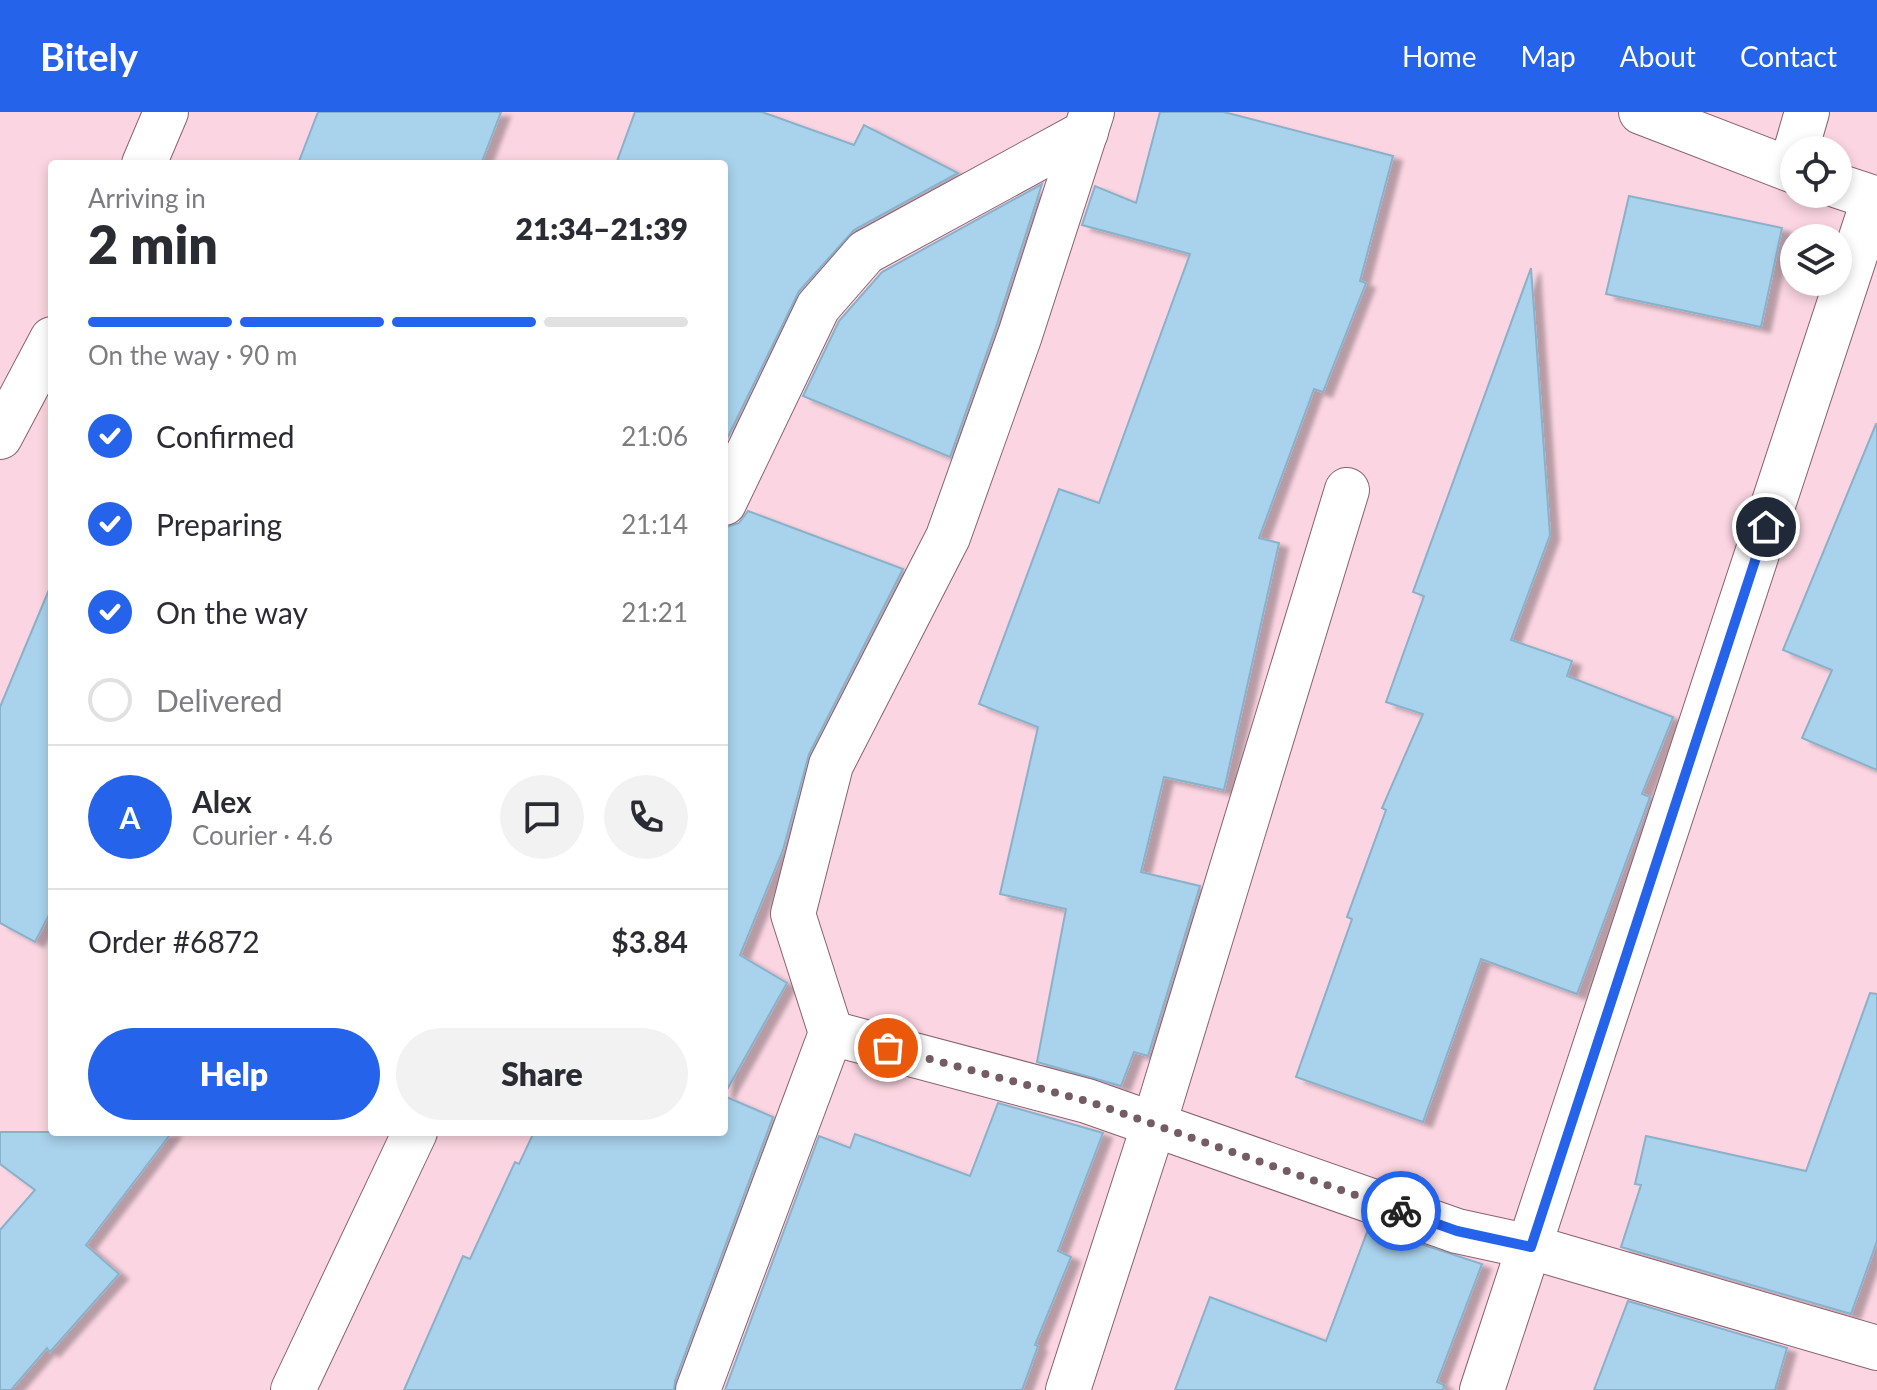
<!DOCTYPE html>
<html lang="en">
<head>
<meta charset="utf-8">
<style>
	body { margin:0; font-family:Lato,sans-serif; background:#f2f2f3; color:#2b2b33; height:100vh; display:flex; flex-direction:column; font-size:30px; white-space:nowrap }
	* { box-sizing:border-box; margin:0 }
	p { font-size:26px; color:#7c7c81 }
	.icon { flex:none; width:44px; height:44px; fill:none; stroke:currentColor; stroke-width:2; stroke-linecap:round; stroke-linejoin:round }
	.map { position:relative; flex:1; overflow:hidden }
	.side { position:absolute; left:48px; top:48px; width:680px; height:976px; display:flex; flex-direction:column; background:#fff; border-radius:8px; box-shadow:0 4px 12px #0003 }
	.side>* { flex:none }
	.controls { position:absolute; left:1780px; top:24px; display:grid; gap:16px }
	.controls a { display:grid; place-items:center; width:72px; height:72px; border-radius:50%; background:#fff; box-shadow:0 4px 12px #0003; font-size:40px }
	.pin { position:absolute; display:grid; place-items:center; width:68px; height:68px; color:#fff; margin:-34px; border:4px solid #fff; border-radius:50%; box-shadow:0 2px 8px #0007 }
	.courier { position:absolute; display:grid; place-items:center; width:80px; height:80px; margin:-40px; border:6px solid #2563eb; border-radius:50%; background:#fff; color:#222; box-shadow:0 2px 10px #0007 }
	.headline em { font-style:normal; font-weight:800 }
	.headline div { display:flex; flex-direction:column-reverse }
	.headline { display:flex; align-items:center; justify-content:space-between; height:136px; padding:0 40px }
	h1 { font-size:52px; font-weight:800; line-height:60px }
	.bar { display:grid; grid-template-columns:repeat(4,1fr); gap:12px 8px; align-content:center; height:96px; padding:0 40px }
	.bar i { height:10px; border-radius:6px; background:#e1e1e2 }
	.bar .on { background:#2563eb }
	.bar p { grid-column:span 4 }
	.line { display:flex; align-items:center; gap:20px; padding:0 40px; border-top:2px solid #e1e1e2 }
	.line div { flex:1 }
	.round { display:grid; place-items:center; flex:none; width:84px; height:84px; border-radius:42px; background:#f2f2f3 }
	ol { padding:0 40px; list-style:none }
	li { display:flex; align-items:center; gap:24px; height:88px }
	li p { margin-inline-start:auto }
	li .icon { padding:8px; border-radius:50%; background:#2563eb; color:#fff; stroke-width:4 }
	li:last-child { color:#7c7c81 }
	li i { width:44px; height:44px; border:4px solid #e1e1e2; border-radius:50% }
	.primary-button { display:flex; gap:16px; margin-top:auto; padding:16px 40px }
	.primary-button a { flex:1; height:92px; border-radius:48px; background:#2563eb; color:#fff; font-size:32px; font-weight:800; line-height:92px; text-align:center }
	.primary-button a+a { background:#f2f2f3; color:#2b2b33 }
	header { display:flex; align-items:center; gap:48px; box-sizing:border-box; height:112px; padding:0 40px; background:#2563eb; color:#fff }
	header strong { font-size:38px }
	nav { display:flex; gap:44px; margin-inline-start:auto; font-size:28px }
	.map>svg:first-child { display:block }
	.building { fill:#a9d2ec; stroke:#89b1ca; stroke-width:2; filter:url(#shadow) }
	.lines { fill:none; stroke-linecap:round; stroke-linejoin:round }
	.street-casing { stroke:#8a616f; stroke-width:46 }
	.street { stroke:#fff; stroke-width:44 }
	.done { stroke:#745c64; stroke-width:8; stroke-dasharray:0 14.4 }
	.route { stroke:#2563eb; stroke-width:10 }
</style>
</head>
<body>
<header>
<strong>Bitely</strong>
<nav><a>Home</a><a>Map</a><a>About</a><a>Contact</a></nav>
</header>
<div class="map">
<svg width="1877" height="1278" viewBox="0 0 1877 1278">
	<defs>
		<filter id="shadow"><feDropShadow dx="9" dy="5" stdDeviation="2" flood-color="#0004"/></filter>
	</defs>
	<rect width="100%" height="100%" fill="#fbd5e1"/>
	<g class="building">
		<path d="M 318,0 L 501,0 L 481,52 L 298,52 Z"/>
		<path d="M 635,0 L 762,0 L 854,33 L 864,13 L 958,61 L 854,118 L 799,179 L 724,333 L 724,52 L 616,52 Z"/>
		<path d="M 1160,0 L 1224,0 L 1393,44 L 1360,169 L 1366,171 L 1323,280 L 1314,277 L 1259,426 L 1279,431 L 1224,678 L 1164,665 L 1141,760 L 1200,774 L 1148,944 L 1134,940 L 1121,974 L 1037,950 L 1066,797 L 1000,782 L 1038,615 L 979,592 L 1059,377 L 1099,391 L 1190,142 L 1082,113 L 1095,74 L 1136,91 Z"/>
		<path d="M 1042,72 L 996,215 L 950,345 L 803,284 L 839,209 L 882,160 Z"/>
		<path d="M 1629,84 L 1782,116 L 1761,215 L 1606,182 Z"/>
		<path d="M 1531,156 L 1550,423 L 1511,528 L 1572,549 L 1567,564 L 1673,605 L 1642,682 L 1650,685 L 1577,882 L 1481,847 L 1423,1010 L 1296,965 L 1352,807 L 1347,805 L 1386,698 L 1382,696 L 1423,602 L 1386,590 L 1424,484 L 1413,480 Z"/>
		<path d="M 1876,312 L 1877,312 L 1877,658 L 1802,626 L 1832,558 L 1783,538 Z"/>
		<path d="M 748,399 L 903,457 L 809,642 L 783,738 L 740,843 L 787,871 L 724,983 L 724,416 L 739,411 Z"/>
		<path d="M 51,473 L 52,797 L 35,830 L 0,811 L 0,595 Z"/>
		<path d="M 1870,881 L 1877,882 L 1877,1129 L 1851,1202 L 1621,1135 L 1641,1073 L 1635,1072 L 1646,1024 L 1806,1059 Z"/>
		<path d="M 724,984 L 773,1005 L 675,1269 L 674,1278 L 404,1278 L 463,1144 L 470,1147 L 515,1050 L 519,1052 L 534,1020 L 724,1020 Z"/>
		<path d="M 998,991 L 1103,1021 L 1058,1139 L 1071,1145 L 1035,1233 L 1038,1234 L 1022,1278 L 725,1278 L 819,1024 L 850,1036 L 855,1022 L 970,1064 Z"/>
		<path d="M 0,1020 L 172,1020 L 86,1133 L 119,1162 L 50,1240 L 47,1236 L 11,1278 L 0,1278 L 0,1118 L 35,1078 L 0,1052 Z"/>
		<path d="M 1369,1115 L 1482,1152 L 1437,1270 L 1444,1273 L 1443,1278 L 1175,1278 L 1210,1185 L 1326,1229 Z"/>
		<path d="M 1628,1189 L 1787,1236 L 1775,1278 L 1594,1278 Z"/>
	</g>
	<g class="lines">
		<defs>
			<g id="street">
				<path d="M 1641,0 L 1794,59"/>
				<path d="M 1796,38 L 1807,0"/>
				<path d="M 144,52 L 166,0"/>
				<path d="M 1838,74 L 1877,87"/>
				<path d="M 0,325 L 52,227"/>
				<path d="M 724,391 L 818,195 L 866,140 L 1086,20"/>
				<path d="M 831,921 L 1087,989 L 1457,1119 L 1531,1135 L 1877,1236"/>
				<path d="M 293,1278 L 415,1020"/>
				<path d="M 698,1278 L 831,921 L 793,802 L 831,653 L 948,425 L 1020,223 L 1092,0"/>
				<path d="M 1068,1278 L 1154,1012 L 1347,378"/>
				<path d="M 1482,1278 L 1874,86"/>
			</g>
		</defs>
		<use href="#street" class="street-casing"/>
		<use href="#street" class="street"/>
	</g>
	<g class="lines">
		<path class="done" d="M 888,936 L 1087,989 L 1401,1099"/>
		<path class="route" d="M 1401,1099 L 1457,1119 L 1531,1135 L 1766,415"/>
	</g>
</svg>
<div class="controls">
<a><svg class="icon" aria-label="locate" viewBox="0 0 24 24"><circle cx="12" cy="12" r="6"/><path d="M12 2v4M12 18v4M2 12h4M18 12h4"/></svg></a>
<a><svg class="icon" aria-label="layers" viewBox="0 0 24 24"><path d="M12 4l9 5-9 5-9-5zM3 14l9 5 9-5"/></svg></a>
</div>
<div class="pin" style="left:888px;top:936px;background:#ea580c"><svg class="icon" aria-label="bag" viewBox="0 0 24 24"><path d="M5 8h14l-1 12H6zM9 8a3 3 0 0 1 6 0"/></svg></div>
<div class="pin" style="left:1766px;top:415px;background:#1f2937"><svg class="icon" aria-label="home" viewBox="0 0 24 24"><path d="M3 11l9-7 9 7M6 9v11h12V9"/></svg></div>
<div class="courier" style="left:1401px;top:1099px"><svg class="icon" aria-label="bike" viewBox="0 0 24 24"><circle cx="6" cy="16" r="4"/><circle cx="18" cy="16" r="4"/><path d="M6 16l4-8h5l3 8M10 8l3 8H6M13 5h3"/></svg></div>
<section class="side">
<div class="headline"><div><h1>2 min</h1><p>Arriving in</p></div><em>21:34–21:39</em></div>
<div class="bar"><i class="on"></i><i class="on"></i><i class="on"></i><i></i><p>On the way · 90 m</p></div>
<ol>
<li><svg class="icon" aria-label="check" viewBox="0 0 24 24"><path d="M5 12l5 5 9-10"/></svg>Confirmed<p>21:06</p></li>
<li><svg class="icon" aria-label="check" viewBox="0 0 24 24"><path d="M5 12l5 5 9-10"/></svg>Preparing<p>21:14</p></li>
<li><svg class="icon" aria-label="check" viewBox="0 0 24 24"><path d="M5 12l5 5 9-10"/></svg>On the way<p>21:21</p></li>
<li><i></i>Delivered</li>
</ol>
<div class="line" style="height:144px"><b class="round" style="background:#2563eb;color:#fff">A</b><div><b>Alex</b><p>Courier · 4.6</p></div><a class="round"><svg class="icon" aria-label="chat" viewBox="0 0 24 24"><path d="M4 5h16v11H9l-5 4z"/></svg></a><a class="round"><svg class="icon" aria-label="phone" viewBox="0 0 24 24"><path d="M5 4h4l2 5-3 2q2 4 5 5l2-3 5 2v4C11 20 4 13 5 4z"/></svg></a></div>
<div class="line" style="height:104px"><div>Order #6872</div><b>$3.84</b></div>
<div class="primary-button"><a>Help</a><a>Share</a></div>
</section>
</div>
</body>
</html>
